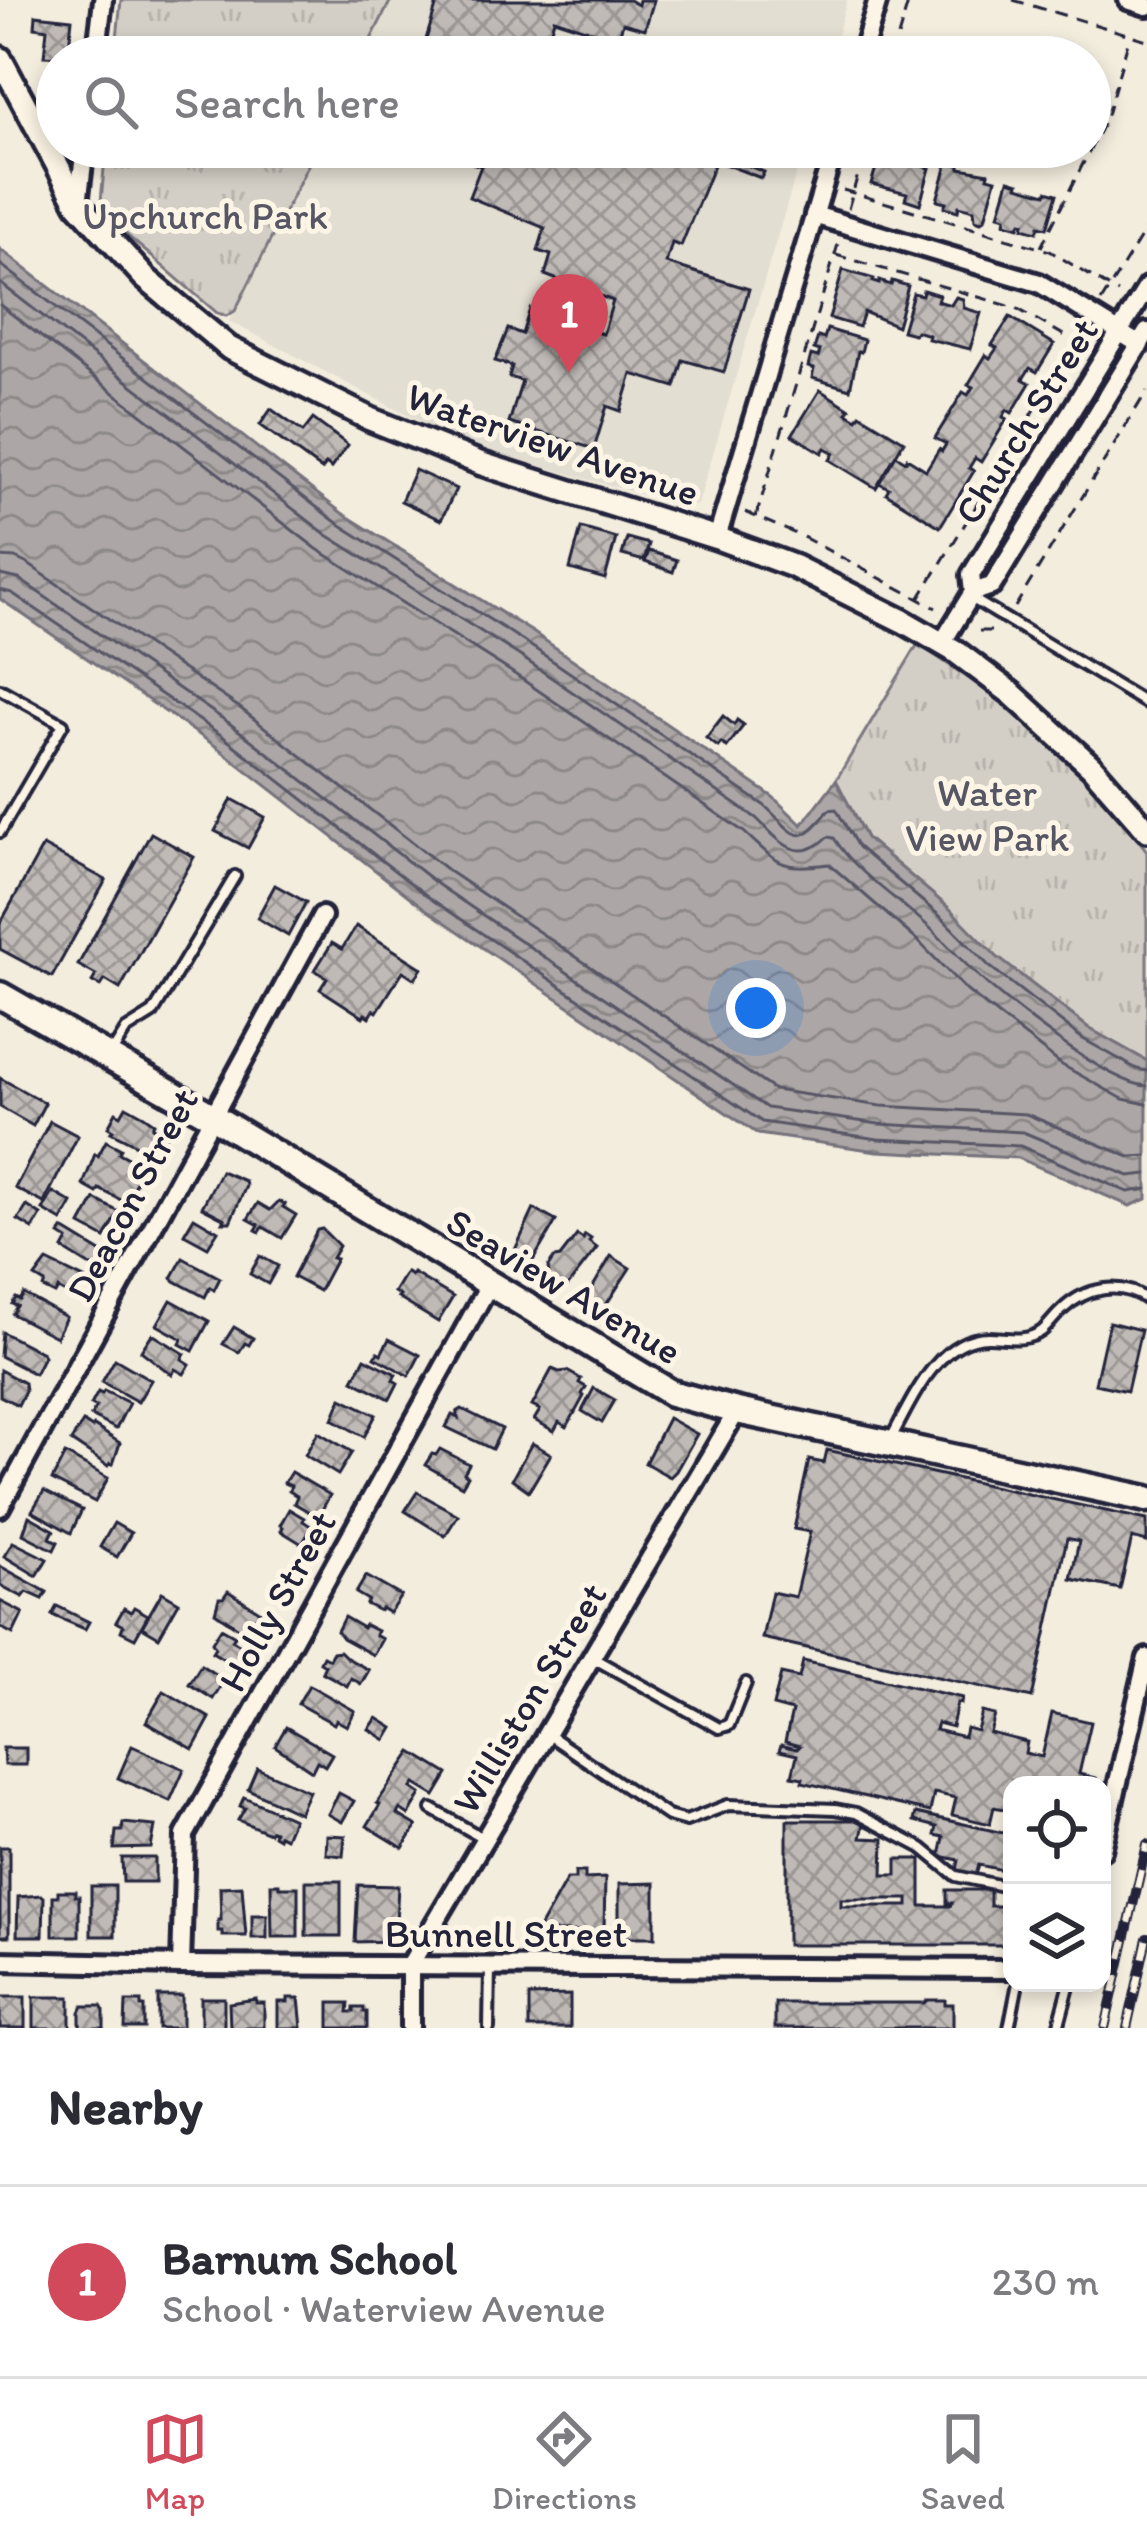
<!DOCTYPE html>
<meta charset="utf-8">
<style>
:root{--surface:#fff;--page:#f2f2f3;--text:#2b2b33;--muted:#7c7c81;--line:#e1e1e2;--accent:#d1495b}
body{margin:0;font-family:Itim,sans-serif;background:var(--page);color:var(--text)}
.controls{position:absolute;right:36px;bottom:36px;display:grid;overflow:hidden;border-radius:24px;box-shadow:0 6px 18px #0003}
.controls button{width:108px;height:108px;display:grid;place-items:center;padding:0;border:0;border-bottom:3px solid var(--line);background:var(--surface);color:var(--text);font:60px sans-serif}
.you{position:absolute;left:756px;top:1008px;width:42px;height:42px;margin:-30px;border:9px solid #fff;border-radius:50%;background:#1a73e8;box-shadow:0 0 0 18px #1a73e833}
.badge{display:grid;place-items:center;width:78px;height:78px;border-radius:50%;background:var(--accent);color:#fff;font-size:39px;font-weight:700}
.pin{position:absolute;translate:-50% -99px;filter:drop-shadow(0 3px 6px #0008)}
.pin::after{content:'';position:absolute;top:63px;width:42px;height:36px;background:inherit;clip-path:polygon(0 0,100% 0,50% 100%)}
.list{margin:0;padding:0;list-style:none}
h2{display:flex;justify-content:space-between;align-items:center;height:156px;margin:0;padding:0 48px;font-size:51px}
h2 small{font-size:39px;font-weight:400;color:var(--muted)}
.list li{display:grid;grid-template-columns:78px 1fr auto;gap:36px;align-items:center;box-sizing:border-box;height:192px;padding:0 48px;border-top:3px solid var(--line)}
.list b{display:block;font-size:45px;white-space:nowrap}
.list p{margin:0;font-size:39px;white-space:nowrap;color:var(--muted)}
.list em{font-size:39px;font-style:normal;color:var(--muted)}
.icon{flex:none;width:66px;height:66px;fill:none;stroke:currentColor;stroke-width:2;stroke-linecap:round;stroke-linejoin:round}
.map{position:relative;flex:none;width:1147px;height:2028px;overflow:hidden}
.search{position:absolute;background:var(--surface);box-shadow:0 6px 18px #0003;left:36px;right:36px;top:36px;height:132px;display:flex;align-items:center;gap:30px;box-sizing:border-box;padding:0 42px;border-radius:66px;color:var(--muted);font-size:45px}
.sheet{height:348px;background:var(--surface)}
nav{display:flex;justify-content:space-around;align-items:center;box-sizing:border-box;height:168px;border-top:3px solid var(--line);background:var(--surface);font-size:33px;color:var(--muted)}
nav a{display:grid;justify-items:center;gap:6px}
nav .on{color:var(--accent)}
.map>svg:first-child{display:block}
</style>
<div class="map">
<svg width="1147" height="2028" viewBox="0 0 1147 2028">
<defs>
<pattern id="park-tufts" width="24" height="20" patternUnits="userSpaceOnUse" patternTransform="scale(3)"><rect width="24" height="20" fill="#d4cfc6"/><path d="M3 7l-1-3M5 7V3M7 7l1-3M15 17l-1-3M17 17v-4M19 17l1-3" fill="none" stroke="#b6b1ab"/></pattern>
<pattern id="water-waves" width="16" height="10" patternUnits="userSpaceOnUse" patternTransform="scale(3)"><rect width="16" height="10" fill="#aca7a6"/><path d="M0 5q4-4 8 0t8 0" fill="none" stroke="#8c8888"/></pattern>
<pattern id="building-cross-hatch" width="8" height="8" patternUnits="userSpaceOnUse" patternTransform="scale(3)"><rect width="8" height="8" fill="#bfbab6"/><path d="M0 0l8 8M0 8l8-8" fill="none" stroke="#9b9795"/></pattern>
</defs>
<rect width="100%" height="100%" fill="#f3edde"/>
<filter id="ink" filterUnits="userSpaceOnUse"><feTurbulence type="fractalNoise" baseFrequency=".00833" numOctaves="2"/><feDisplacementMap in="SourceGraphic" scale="24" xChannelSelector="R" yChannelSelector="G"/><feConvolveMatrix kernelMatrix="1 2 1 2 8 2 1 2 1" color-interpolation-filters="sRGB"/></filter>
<g filter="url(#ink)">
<g fill="#e3ded2">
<polygon points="391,0 847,0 831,57 362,57"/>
<polygon points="317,147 804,147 698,504 689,508 460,443 229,321"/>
</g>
<g fill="url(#park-tufts)" stroke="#7b7880" stroke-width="3">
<polygon points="121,0 391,0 362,57 115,57"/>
<polygon points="106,147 317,147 235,311 226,316 217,313 100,212"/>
<polygon points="918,644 995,696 1071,762 1124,820 1147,851 1147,1061 1090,1029 997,957 949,908 866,838 836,780"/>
</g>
<polygon fill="url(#water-waves)" stroke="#75727b" stroke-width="3" points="0,249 342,513 534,633 773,797 802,825 836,780 866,838 949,908 997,957 1090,1029 1147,1061 1147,1199 1130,1206 1018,1158 877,1151 758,1134 424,908 214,745 0,599"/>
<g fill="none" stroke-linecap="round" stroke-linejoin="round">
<g stroke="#595766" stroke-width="3">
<path d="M0,264L336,522L528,644L765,806C797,836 798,850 829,810L836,809L858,847L941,917L989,966L1083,1039L1137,1069L1147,1071"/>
<path d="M0,283L327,535L520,656L756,818C780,841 797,866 828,837L834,838C857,874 897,898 929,927C945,942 960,959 976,974C1005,1002 1109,1084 1147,1086"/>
<path d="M0,305L317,549L510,671L744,832C780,865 780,870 829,864L918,941L967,991L1062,1065L1123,1099L1147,1104"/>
<polyline points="0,557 15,558 28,564 240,708 450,872 774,1090 881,1106 1026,1114 1130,1157 1147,1156"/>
<polyline points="0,575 19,579 229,723 440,886 767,1108 879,1124 1023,1132 1129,1176 1147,1174"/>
<polyline points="0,590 12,593 221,735 431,899 762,1122 878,1139 1020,1146 1128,1192 1147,1189"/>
</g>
</g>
<g fill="url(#building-cross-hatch)" stroke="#22223b" stroke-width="3" fill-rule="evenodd">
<polygon points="438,0 629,0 638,5 639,0 654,0 645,29 623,23 617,42 600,37 601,34 554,19 544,54 552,57 425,57 421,56"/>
<polygon points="36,15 72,19 68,57 44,56 47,29 35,27"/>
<polygon points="478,147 664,147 714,165 681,246 672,243 666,263 749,289 724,372 683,360 675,387 632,374 621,411 607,406 594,449 509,423 522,381 509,377 512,366 495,361 508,329 522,334 530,309 532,312 603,334 613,301 545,275 551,255 538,251 545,228 469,197 481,166 472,163"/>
<polygon points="726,147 742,147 757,152 754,161 725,150"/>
<polygon points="888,147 920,147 915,164 930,168 920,204 905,199 907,193 871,184 879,158 882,158 884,151 888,153"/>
<polygon points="727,157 764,172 761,178 724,164"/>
<polygon points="948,161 960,165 960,168 989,173 988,177 996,179 985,219 981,222 975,220 974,210 959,206 958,211 944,207 946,202 937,200"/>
<polygon points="1009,180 1019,183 1018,186 1046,194 1047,191 1057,194 1047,228 1039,226 1037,232 1023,228 1024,223 1021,222 1019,227 1005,223 1006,217 999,215"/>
<polygon points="843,270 874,279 873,282 879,284 879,281 891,285 892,281 908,286 897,326 864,312 859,327 829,318"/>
<polygon points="923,290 939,295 937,301 951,305 956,297 963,299 964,308 981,313 970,349 928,339 929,335 916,331 914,334 902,331 913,293 922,295"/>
<polygon points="1010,317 1054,344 1037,372 1030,368 1023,379 1030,383 1012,413 1007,410 1003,417 1007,419 981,462 975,458 969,468 974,471 940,527 886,493 889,488 879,483 896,455 906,461 907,458 926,470 939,449 942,451 946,444 935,438 963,392 968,395 973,387 968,385 986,355 990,358 997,348 992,345"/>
<polygon points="827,329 864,340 861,352 858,351 850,389 812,378 814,369 808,367 811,355 818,357 820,351 814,349 818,337 824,339"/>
<polygon points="820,390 850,409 847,413 857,419 860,414 904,441 876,488 830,460 834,453 825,448 822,453 792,435"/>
<polygon points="271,409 303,432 313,419 348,445 331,468 326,464 322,470 260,425"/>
<polygon points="415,470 456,489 441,520 401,501"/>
<polygon points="581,528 616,538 605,579 570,569"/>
<polygon points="627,538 649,544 644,561 622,555"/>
<polygon points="649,551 677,560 673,572 645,562"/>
<polygon points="723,716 734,725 737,720 744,725 727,747 721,743 718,747 706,738"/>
<polygon points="232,799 265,817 248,848 215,831"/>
<polygon points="151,833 194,857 120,989 105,980 101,986 92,982 96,975 78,965"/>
<polygon points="43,846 106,880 52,977 0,949 0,924"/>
<polygon points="275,885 306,902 288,936 257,918"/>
<polygon points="356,926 422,968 415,979 403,971 377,1012 374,1010 370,1017 365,1014 363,1017 320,989 327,978 315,970 332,943 342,949"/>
<polygon points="0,1078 45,1103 33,1126 0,1107"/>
<polygon points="126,1106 144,1116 154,1123 152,1127 167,1136 156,1155 111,1132 113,1130 108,1127 116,1112 121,1115"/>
<polygon points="50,1121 78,1136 44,1203 15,1188"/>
<polygon points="106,1141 121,1149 119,1153 145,1166 125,1202 99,1189 97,1193 83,1185 95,1154 98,1156"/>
<polygon points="221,1171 245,1181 246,1186 230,1222 223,1222 225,1219 202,1207"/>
<polygon points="53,1192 72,1203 62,1221 43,1210"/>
<polygon points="95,1199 119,1212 105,1238 81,1225"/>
<polygon points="279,1201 285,1204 283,1207 296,1215 282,1238 263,1227 260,1232 256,1230 259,1225 248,1219 258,1203 270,1210"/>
<polygon points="27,1206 41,1215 33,1229 18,1220"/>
<polygon points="534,1209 556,1221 531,1264 513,1254"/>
<polygon points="194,1217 218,1231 208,1247 184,1234"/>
<polygon points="63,1229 109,1257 100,1272 63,1249 68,1240 60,1235"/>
<polygon points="322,1229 339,1246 332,1258 336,1259 319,1291 293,1277 317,1230"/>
<polygon points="577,1235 583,1239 585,1235 591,1239 589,1242 597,1248 566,1288 549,1277 548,1267 554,1258 560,1257 567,1248"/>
<polygon points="260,1256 278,1266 268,1284 250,1274"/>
<polygon points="611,1256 630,1268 604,1308 587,1297"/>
<polygon points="183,1258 220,1278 214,1290 210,1287 205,1297 175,1281 172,1278"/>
<polygon points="47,1261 86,1280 76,1299 58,1289 55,1294 43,1288 45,1283 35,1277"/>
<polygon points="406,1272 411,1276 413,1273 453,1297 438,1322 398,1298 400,1296 394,1292"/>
<polygon points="24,1294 66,1317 56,1337 12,1314 17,1306 12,1304 16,1298 20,1300"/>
<polygon points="171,1300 209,1321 193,1351 180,1344 182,1339 157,1325"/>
<polygon points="1109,1322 1141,1330 1127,1391 1095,1384"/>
<polygon points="234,1327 253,1338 249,1345 245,1343 239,1352 223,1344"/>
<polygon points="2,1332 42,1353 44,1356 35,1374 0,1356"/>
<polygon points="152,1334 185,1354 182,1359 190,1364 184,1374 175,1369 172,1375 141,1351"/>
<polygon points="389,1339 420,1355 409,1376 375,1357 378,1352 381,1354"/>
<polygon points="365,1358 396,1374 393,1380 398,1383 390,1399 353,1380"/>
<polygon points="115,1359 151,1380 138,1402 102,1382"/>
<polygon points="552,1369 559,1372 567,1371 581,1379 579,1383 586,1387 582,1394 584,1396 567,1427 559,1422 554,1431 534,1420 540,1410 532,1406"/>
<polygon points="0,1370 24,1383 25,1391 18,1405 0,1396"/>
<polygon points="594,1388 615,1400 602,1423 582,1411"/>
<polygon points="104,1391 129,1403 116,1429 91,1416 96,1407 91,1405 98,1392 102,1394"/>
<polygon points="342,1398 376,1415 364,1437 333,1419"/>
<polygon points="462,1409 502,1429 492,1449 446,1427 452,1415 458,1418 457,1412"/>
<polygon points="668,1418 697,1434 676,1471 670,1477 645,1463"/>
<polygon points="83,1422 92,1428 94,1426 120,1443 113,1464 110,1463 108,1466 71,1441"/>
<polygon points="318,1432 352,1452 338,1475 305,1455"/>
<polygon points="532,1443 551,1454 529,1491 512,1479"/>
<polygon points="440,1449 469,1464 464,1473 468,1476 462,1486 425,1465 432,1454 436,1455"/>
<polygon points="827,1450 1147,1520 1147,1542 1132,1538 1120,1589 1071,1579 1079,1541 1067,1538 1032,1698 762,1638 772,1592 795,1597 810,1532 794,1529 809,1460 824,1463"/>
<polygon points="65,1454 108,1478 95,1502 52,1480"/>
<polygon points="291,1472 330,1495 318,1517 294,1503 297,1496 289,1491 291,1486 284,1483"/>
<polygon points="44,1491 82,1510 71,1533 32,1511"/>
<polygon points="417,1492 458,1515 445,1536 405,1511"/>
<polygon points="289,1509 304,1518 303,1521 312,1527 302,1544 281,1531 283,1527 280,1525"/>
<polygon points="29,1516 54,1530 50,1538 58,1542 54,1550 23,1534"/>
<polygon points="114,1523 131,1533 117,1557 100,1547"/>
<polygon points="13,1542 47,1559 37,1576 4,1556"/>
<polygon points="0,1566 47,1592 43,1599 27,1592 23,1597 0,1585"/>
<polygon points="366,1576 401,1596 389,1613 381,1608 380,1611 366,1604 368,1600 356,1593"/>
<polygon points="228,1591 267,1616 255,1634 243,1631 215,1612 219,1598 223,1598"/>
<polygon points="162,1592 179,1602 159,1637 142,1627"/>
<polygon points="0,1601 23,1613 13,1634 0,1627"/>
<polygon points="57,1606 89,1622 85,1629 52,1615"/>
<polygon points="134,1607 148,1615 135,1638 121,1631 123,1626 116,1622 124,1608 131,1612"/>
<polygon points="344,1617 363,1628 365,1625 377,1631 375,1635 382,1639 373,1655 342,1638 337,1631"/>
<polygon points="221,1628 235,1636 232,1640 244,1647 234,1665 212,1652 215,1647 212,1642"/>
<polygon points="340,1651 347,1658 369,1670 361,1684 351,1678 347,1686 322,1672 325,1665 320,1662 323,1656 329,1659 333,1652"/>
<polygon points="803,1661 962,1698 961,1704 957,1703 952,1727 937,1723 935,1730 964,1737 966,1728 977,1731 982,1712 995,1715 990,1733 1027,1742 1025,1753 1042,1757 1052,1713 1091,1722 1079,1774 1096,1778 1094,1785 1012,1785 1012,1811 994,1807 990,1824 952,1815 956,1798 934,1793 930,1812 802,1782 803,1778 792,1776 797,1755 779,1751 781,1745 797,1749 800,1746 785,1742 792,1711 773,1706 781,1674 799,1678"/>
<polygon points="201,1665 224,1680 213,1699 189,1684"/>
<polygon points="309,1685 355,1711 347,1726 336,1720 334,1724 298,1704"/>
<polygon points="164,1691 210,1718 193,1749 146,1722"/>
<polygon points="377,1718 393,1728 386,1740 369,1729"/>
<polygon points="286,1727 332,1754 325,1766 317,1761 312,1771 275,1746"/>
<polygon points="132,1746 184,1769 170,1801 118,1778"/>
<polygon points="3,1748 26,1748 26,1765 4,1765"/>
<polygon points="412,1752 448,1774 435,1796 415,1784 412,1788 421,1794 409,1815 400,1809 397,1814 417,1826 403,1848 367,1826 380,1805 377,1803"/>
<polygon points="257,1768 309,1791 299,1813 248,1789"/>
<polygon points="339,1793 354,1801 342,1822 328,1814"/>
<polygon points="244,1797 293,1819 285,1838 279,1835 278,1838 273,1835 274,1831 271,1830 269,1833 238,1820 245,1808 240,1806"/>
<polygon points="916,1813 1012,1835 1012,1872 979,1865 976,1875 957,1870 959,1860 940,1856 944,1837 935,1835 937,1827 914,1821"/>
<path d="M787,1820H861L864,1823L861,1838L884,1839L883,1875H897V1859H921V1906H950L952,1903H947V1890H990V1906H1012V1945H787ZM841,1899H908V1906H841Z"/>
<polygon points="123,1823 155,1826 151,1848 114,1849 116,1831 122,1831"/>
<polygon points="327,1835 345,1836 343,1856 326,1854"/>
<rect x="0" y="1847" width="9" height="89"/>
<polygon points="122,1858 155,1858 155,1882 123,1882"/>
<polygon points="575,1872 585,1872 585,1879 605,1878 604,1932 537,1932 567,1879 575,1879"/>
<rect x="306" y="1881" width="35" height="55"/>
<polygon points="655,1883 655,1937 619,1937 619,1884"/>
<polygon points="271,1884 279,1884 279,1887 298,1887 298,1937 272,1937"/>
<polygon points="358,1885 398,1886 395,1941 355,1942"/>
<rect x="91" y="1886" width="24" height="50"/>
<polygon points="242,1886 246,1936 222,1936 222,1931 218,1931 218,1920 221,1920 220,1887"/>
<polygon points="58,1891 75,1891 75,1896 79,1896 79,1936 53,1936 53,1896 58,1896"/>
<polygon points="41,1895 44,1897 43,1936 17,1936 18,1897"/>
<rect x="252" y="1915" width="15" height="23"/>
<polygon points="570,1995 570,2028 529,2028 529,1996"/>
<rect x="158" y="1996" width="24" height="32"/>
<rect x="0" y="1997" width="25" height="31"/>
<rect x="34" y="1997" width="36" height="31"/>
<rect x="201" y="1998" width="23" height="30"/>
<polygon points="288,1998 299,1998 302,2028 278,2028 278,2002 288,2002"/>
<polygon points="256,1999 256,2003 264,2003 264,2028 230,2028 229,2003"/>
<polygon points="927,2000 945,2000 945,2004 953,2004 953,2028 775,2028 775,2003 924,2003"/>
<polygon points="126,2002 141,2002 141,2007 144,2007 144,2028 125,2028"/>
<polygon points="330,2003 349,2003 348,2012 354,2012 354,2008 364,2008 364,2012 367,2012 367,2028 330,2028"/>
<polygon points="83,2006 101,2006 104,2011 104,2028 80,2028 80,2012"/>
</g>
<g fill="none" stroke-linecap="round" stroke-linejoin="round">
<g stroke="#22223b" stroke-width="16">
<g id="service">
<polyline points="971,598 1147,704"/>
<polyline points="0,689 63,724 0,832"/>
<polyline points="113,1051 126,1030 153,1013 235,876"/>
<path d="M889,1442C911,1403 936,1338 988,1337C1007,1337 1025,1343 1042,1331C1049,1325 1055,1316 1062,1310C1085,1288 1120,1280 1147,1300"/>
<polyline points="593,1658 719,1728 729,1725 746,1683"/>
<polyline points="547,1734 668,1816 686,1821 728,1805 835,1809 856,1813 922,1848 956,1876 1012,1888"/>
<polyline points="432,1809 483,1838"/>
<polyline points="489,2028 490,1967"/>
<polyline points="1009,2028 1018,1983"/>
<polyline points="1058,2028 1070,1983"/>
</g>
</g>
<g stroke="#22223b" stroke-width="26">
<g id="minor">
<polyline points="1128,0 1147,6"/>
<polyline points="96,57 103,0"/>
<polyline points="861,57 878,0"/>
<polyline points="78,204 85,147"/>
<polyline points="814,215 1039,283 1140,345"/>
<polyline points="717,538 835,147"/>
<polyline points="973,592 992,586 1147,332"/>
<polyline points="942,643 973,592 971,575 1147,287"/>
<polyline points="0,1507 322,916"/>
<polyline points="1102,1850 1147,1658"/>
<polyline points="0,1961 181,1965 1012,1969"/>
<polyline points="181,1965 185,1835 489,1285"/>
<polyline points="410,2028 410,1965 737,1411"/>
</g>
</g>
<g stroke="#22223b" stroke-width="30">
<polyline id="tertiary" points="0,58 78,204 145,278 229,348 370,419 482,464 717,538 793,566 903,621 955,651 1011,693 1092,767 1147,830"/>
</g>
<g stroke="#22223b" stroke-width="33">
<polyline id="secondary" points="0,995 212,1116 671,1393 737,1411 1147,1499"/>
</g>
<g stroke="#22223b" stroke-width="3" stroke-dasharray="12 9" stroke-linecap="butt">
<polyline points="1013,0 1147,40"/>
<polyline points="892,57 909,0"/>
<polyline points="843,190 1050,251 1118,293"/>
<polyline points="848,209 866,147"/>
<polyline points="1041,247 1106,118 1130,35"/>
<polyline points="836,255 1016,308 1090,350"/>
<polyline points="1101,302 1147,227"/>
<polyline points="745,512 805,538 936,608"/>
<polyline points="756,517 839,241"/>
<polyline points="919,599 1083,331"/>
<polyline points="1015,607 1147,391"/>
<polyline points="979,631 995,631"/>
</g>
<use href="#service" stroke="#fcf5e5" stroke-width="8"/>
<use href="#minor" stroke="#fcf5e5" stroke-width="16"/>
<use href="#tertiary" stroke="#fcf5e5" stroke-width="21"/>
<use href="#secondary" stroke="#fcf5e5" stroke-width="24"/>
<g stroke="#22223b" stroke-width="10">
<g id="rail">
<polyline points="1105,2028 1147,1844"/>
<polyline points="1127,2028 1147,1938"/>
</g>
</g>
<use href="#rail" stroke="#fcf5e5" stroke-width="6" stroke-dasharray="18" stroke-linecap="butt"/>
</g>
</g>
<g text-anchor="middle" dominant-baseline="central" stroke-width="10" stroke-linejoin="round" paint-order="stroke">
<g font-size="39" fill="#575665" stroke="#fcf5e5">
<text x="205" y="215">Upchurch Park</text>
<text x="987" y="792">Water<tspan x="987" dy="45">View Park</tspan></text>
</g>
<g font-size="39" fill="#22223b" stroke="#fcf5e5">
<text transform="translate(1026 421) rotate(-58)">Church Street</text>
<text transform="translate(553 444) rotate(19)">Waterview Avenue</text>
<text transform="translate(132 1195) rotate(-62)">Deacon Street</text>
<text transform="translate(564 1286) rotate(31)">Seaview Avenue</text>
<text transform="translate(277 1601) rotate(-61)">Holly Street</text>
<text transform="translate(529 1698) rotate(-59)">Williston Street</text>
<text x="506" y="1933">Bunnell Street</text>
</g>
</g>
</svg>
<div class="controls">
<button><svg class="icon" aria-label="locate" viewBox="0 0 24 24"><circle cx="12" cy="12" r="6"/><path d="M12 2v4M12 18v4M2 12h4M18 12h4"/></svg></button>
<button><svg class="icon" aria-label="layers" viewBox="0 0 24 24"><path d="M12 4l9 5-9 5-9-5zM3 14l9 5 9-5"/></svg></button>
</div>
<div class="you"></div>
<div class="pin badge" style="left:569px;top:373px">1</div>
<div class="search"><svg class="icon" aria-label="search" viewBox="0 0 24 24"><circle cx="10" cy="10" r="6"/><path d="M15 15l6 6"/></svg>Search here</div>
</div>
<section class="sheet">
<h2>Nearby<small></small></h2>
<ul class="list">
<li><span class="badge">1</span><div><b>Barnum School</b><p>School · Waterview Avenue</p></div><em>230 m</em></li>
</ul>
</section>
<nav>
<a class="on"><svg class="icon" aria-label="map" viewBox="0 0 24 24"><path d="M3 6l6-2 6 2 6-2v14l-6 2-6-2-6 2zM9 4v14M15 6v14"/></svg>Map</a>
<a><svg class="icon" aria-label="directions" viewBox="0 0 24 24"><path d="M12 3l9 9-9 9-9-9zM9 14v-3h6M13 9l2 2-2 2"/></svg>Directions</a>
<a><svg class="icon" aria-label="saved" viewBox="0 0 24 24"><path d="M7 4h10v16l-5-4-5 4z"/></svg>Saved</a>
</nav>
